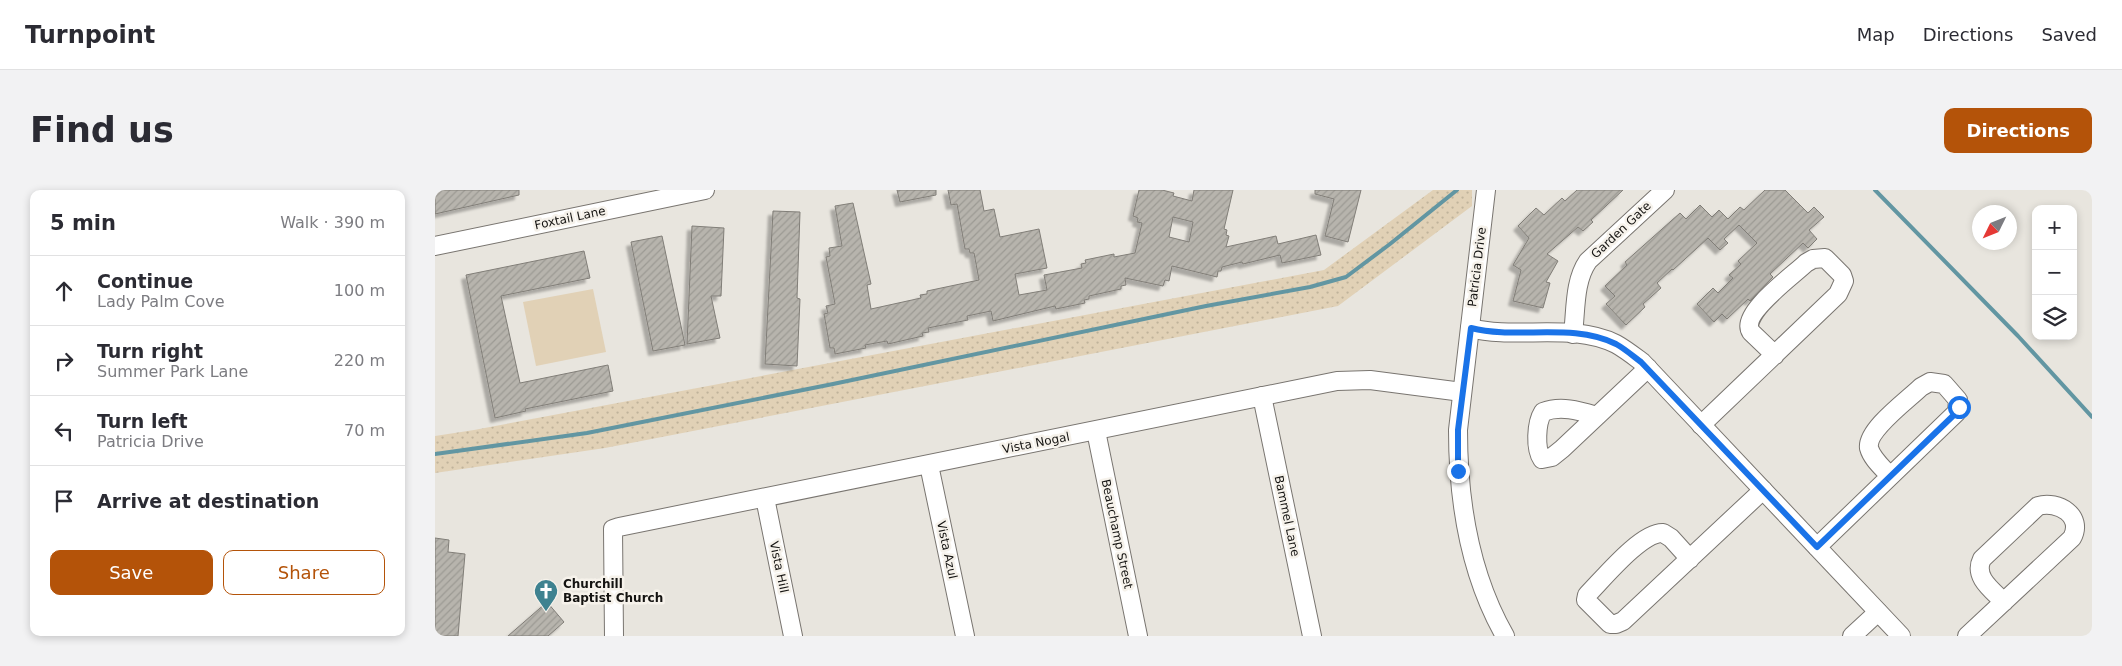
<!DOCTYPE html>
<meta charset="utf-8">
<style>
:root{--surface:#fff;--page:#f2f2f3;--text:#2b2b33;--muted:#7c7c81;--line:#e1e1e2;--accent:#b45309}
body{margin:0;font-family:"DejaVu Sans",sans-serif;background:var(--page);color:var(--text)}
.controls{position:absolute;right:15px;top:15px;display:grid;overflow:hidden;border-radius:10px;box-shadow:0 2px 8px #0003}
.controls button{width:45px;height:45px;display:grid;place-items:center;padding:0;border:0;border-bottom:1px solid var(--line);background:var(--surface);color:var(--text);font:25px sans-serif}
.compass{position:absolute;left:1537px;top:15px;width:45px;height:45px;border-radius:50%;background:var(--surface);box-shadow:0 2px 8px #0003;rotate:227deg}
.stop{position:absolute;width:15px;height:15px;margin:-11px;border:4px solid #1a73e8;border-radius:50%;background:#fff}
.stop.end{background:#1a73e8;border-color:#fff;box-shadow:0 1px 5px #0008}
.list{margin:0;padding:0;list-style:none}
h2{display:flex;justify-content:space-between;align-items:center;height:65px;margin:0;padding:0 20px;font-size:21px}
h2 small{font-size:16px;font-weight:400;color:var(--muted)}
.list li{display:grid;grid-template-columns:32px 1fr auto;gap:15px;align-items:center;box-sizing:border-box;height:70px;padding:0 20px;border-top:1px solid var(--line)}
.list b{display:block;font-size:19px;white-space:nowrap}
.list p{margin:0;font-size:16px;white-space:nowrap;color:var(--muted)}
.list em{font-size:16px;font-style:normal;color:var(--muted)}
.actions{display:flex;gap:10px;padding:15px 20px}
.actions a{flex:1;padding:11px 0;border:1px solid var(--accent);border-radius:10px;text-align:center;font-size:18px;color:var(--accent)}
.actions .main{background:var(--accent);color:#fff}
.icon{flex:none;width:28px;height:28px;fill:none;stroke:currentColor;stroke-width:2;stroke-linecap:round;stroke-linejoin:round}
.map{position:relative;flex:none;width:1657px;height:446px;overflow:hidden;border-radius:10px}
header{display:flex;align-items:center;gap:30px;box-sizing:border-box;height:70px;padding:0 25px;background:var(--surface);border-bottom:1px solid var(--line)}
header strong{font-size:24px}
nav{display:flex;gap:28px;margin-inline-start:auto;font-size:18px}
.intro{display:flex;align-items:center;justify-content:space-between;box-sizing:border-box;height:120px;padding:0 30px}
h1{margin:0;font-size:35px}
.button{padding:12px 22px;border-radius:10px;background:var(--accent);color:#fff;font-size:18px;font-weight:700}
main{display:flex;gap:30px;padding:0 30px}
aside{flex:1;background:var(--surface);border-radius:10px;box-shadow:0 2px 8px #0003}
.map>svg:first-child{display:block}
</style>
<header>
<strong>Turnpoint</strong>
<nav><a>Map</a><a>Directions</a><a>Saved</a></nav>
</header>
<div class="intro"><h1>Find us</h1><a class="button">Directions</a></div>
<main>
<aside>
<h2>5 min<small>Walk · 390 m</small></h2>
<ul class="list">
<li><svg class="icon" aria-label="ahead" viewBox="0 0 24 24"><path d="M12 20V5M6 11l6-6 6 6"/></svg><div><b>Continue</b><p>Lady Palm Cove</p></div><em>100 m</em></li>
<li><svg class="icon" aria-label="right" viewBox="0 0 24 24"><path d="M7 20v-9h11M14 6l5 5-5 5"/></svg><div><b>Turn right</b><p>Summer Park Lane</p></div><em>220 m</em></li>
<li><svg class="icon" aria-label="left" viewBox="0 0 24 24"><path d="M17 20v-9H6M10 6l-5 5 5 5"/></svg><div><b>Turn left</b><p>Patricia Drive</p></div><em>70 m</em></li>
<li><svg class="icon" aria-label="arrive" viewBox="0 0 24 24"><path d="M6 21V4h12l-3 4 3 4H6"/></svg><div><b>Arrive at destination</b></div></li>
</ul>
<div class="actions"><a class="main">Save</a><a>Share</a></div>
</aside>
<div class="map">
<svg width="1657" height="446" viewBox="0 0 1657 446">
<defs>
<pattern id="grass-dots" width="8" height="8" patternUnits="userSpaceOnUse" patternTransform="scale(1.25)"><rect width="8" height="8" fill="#e1d1b6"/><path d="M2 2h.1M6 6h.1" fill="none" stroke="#c0b39b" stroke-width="1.8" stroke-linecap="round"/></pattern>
<pattern id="building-hatch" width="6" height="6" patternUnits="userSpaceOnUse" patternTransform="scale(1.25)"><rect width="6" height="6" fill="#b7b4ad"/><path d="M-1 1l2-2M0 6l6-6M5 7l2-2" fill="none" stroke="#9c9a94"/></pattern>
<filter id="shadow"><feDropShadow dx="-4.5" dy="4.5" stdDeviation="1" flood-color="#0004"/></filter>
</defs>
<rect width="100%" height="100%" fill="#e8e5de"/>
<polygon fill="url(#grass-dots)" points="998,0 1037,0 1037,16 903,116 170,258 0,283 0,246 39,240 889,80"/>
<polygon fill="#e1d1b6" points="158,99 171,162 101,176 88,112"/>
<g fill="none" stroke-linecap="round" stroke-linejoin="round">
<g stroke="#6296a2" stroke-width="4">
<polyline points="1440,0 1583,146 1657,227"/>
<polyline points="0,264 152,243 398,194 771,116 875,97 911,87 955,54 1022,0"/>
</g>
</g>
<g fill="url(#building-hatch)" stroke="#817e78" fill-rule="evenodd" filter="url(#shadow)">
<polygon points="0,0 84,0 84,5 0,24"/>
<polygon points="462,0 501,0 501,5 465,12"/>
<path d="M513,0H545L549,21L559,19L565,47L604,39L612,78L580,84L584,105L612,100L609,85L647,78L646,74L651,73L650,70L679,64V67L700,63L707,33L702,32L703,28L698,26L704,0H727L739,3L738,6L757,11L759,0H798L789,39L792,40L791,45L794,46L791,57L841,46L843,54L881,45L886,65L847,73L845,65L808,74L807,72L787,77L786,81H783L782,87L737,76L734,91L730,90L728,96L690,88L691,95L686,96V99L654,106V109L649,110L650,113L621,119L620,116L558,131L556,121L532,126L533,130L493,138L494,142L487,143L488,146L453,154L452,151L430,155L431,158L400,164L399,158H395L389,124L393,123L391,116L400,114L391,67L395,66L394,58L407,56L400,16L418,13L436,94L432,95L436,119L486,108L485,105L492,104V101L544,90L539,63H535L534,59H530L522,14L516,15ZM738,27L758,32L754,52L734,47Z"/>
<polygon points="880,0 926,0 913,52 890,46 899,9 880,4"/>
<polygon points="1142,0 1188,0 1156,30 1158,32 1148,41 1143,37 1112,64 1123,71 1111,92 1115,93 1108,118 1078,111 1086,80 1078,75 1094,48 1083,36 1101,18 1109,25 1127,8 1130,11"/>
<polygon points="1330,0 1350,0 1373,23 1379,17 1389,27 1374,40 1382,49 1373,58 1368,53 1335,84 1338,87 1315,111 1313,109 1292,129 1287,124 1279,132 1262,114 1278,98 1283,103 1298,88 1294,85 1306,74 1303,71 1322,53 1304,35 1289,49 1293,53 1285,60 1273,48 1238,80 1237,79 1222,93 1226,98 1208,114 1210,117 1191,135 1171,114 1180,106 1170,96 1192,75 1190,72 1245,23 1251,29 1265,15 1277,27 1284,20 1293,29 1305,17 1309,20"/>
<polygon points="338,21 365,22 362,108 365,109 362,176 330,174"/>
<polygon points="257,36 289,38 286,106 276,106 285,148 252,154"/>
<polygon points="227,46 250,155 218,161 196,52"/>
<polygon points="149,61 155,88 66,106 85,193 173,175 178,201 90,219 91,221 60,228 31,85"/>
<polygon points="0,348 14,350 13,362 30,364 23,446 0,446"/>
<polygon points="112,412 129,432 113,446 73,446"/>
</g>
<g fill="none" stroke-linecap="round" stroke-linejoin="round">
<g stroke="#797570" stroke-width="20">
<g id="minor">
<path d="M1051,0L1023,240C1023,312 1034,383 1070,446"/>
<polyline points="0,56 270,0"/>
<path d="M1035,138C1082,150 1136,132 1181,154C1190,159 1199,166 1207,172L1466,446"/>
<path d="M1138,144C1141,120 1139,91 1153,71L1230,0"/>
<polyline points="827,206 877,446"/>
<path d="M1162,226C1145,221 1126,215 1108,222C1101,233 1100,259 1107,269L1117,267L1127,259L1213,178"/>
<path d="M1266,235L1403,104L1409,91L1407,85L1390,68L1378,69L1371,73C1359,85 1304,124 1316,142L1340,165"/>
<polyline points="661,241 703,446"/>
<polyline points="494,275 530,446"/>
<polyline points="330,308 358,446"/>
<path d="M1382,357L1522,222L1523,210L1509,194L1495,192L1486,197C1474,209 1431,240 1434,258C1437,269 1448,278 1455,286"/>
<path d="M1255,369L1236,348L1228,343C1206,342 1168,389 1152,405L1151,410L1175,434H1181L1188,431L1328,300"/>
<polyline points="179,446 178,339 184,337 902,191 935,190 1027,202"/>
<polyline points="1417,446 1443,422"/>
<path d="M1532,446L1637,348C1649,326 1623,310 1603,316L1547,369C1538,387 1557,400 1569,412"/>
</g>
</g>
<use href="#minor" stroke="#fff" stroke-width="18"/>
</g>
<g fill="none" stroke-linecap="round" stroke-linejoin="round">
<path stroke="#1a73e8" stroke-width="6" d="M1023,281V240L1036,138C1082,150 1136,132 1181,154C1190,159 1198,166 1206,172L1382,357L1522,222L1524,217"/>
</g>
<defs>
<g id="church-pin" transform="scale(1.25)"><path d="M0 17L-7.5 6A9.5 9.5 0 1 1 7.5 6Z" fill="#3e8290" stroke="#f6f2eb"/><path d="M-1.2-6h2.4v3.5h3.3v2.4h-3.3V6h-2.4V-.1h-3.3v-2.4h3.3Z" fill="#fff"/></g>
</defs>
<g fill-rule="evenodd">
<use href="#church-pin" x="111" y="401"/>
</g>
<g text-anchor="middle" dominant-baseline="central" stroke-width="5" stroke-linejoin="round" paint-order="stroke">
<g font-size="12" fill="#141311" stroke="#f6f2eb">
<text transform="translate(135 28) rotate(-12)">Foxtail Lane</text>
<text transform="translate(1186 40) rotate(-43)">Garden Gate</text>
<text transform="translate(1042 77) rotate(-83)">Patricia Drive</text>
<text transform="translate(601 253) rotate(-11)">Vista Nogal</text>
<text transform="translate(852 326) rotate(78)">Bammel Lane</text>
<text transform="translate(682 344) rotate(78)">Beauchamp Street</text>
<text transform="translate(512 360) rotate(78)">Vista Azul</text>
<text transform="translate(344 377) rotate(78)">Vista Hill</text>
</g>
<g font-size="12" font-weight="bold" fill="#141311" stroke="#f6f2eb" text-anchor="start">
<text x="128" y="394">Churchill<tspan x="128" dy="14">Baptist Church</tspan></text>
</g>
</g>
</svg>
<div class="controls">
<button>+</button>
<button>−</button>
<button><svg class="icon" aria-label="layers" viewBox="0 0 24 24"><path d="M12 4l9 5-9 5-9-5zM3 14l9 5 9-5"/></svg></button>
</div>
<svg class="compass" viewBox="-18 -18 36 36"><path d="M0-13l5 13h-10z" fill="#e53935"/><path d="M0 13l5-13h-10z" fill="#7c7c81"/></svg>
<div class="stop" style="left:1524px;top:217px"></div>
<div class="stop end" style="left:1023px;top:281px"></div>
</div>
</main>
